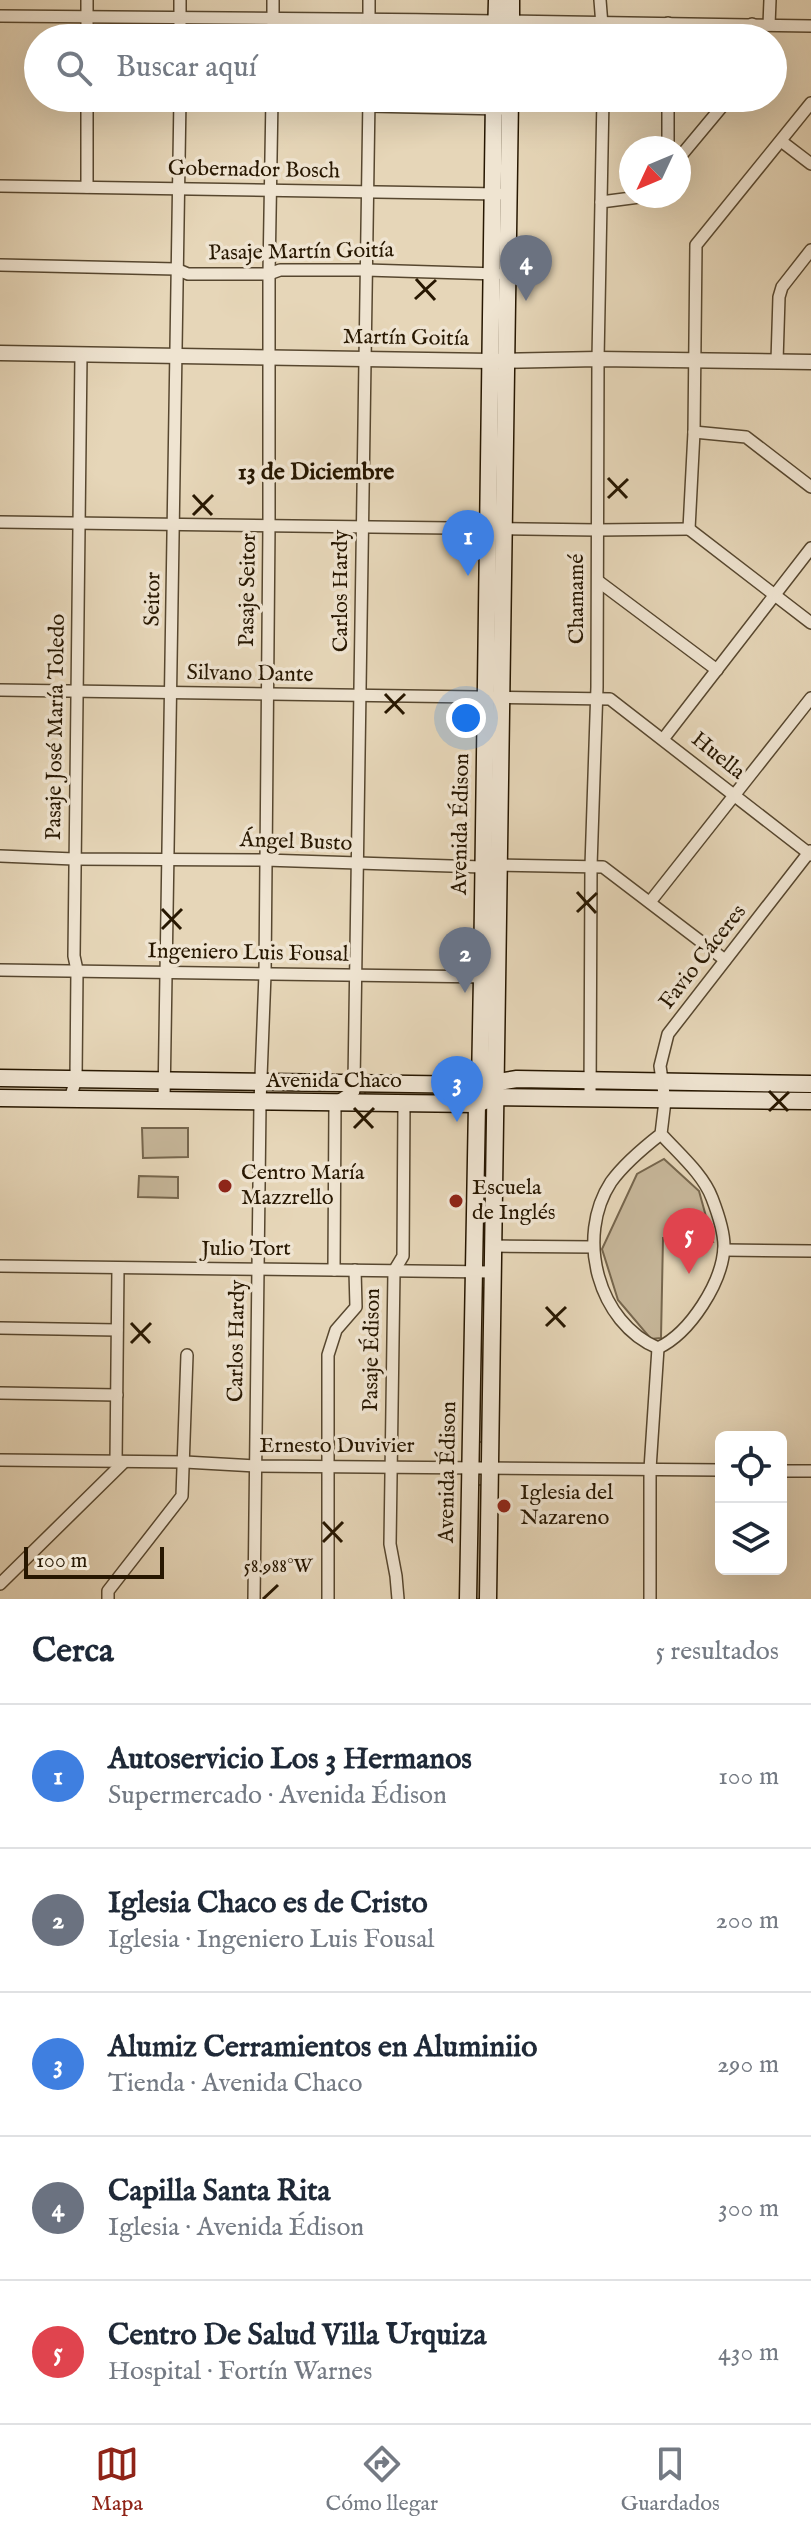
<!DOCTYPE html>
<html lang="es">
<meta charset="utf-8">
<style>
:root{--surface:#fff;--page:#f2f2f3;--text:#1f2937;--muted:#747a83;--line:#e0e1e3;--accent:#8f2418}
body{margin:0;font-family:"IM FELL English",serif;background:var(--page);color:var(--text)}
.controls{position:absolute;right:24px;bottom:24px;display:grid;overflow:hidden;border-radius:12px;box-shadow:0 8px 32px #0002}
.controls button{width:72px;height:72px;display:grid;place-items:center;padding:0;border:0;border-bottom:2px solid var(--line);background:var(--surface);color:var(--text);font:40px sans-serif}
.compass{position:absolute;left:619px;top:136px;width:72px;height:72px;border-radius:50%;background:var(--surface);box-shadow:0 8px 32px #0002;rotate:226deg}
.scale{position:absolute;left:24px;bottom:20px;width:140px;box-sizing:border-box;padding-left:8px;border:4px solid #271701;border-top:0;font-size:22px;line-height:28px;white-space:nowrap;color:#271701;-webkit-text-stroke:6px #efe4d1;paint-order:stroke}
.you{position:absolute;left:466px;top:718px;width:28px;height:28px;margin:-20px;border:6px solid #fff;border-radius:50%;background:#1a73e8;box-shadow:0 0 0 12px #1a73e833}
.badge{display:grid;place-items:center;width:52px;height:52px;border-radius:50%;background:var(--accent);color:#fff;font-size:26px;font-weight:700}
.pin{position:absolute;translate:-50% -66px;filter:drop-shadow(0 2px 4px #0008)}
.pin::after{content:'';position:absolute;top:42px;width:28px;height:24px;background:inherit;clip-path:polygon(0 0,100% 0,50% 100%)}
.list{margin:0;padding:0;list-style:none}
h2{display:flex;justify-content:space-between;align-items:center;height:104px;margin:0;padding:0 32px;font-size:34px}
h2 small{font-size:26px;font-weight:400;color:var(--muted)}
.list li{display:grid;grid-template-columns:52px 1fr auto;gap:24px;align-items:center;box-sizing:border-box;height:144px;padding:0 32px;border-top:2px solid var(--line)}
.list b{display:block;font-size:30px;white-space:nowrap}
.list p{margin:0;font-size:26px;white-space:nowrap;color:var(--muted)}
.list em{font-size:26px;font-style:normal;color:var(--muted)}
.icon{flex:none;width:44px;height:44px;fill:none;stroke:currentColor;stroke-width:2;stroke-linecap:round;stroke-linejoin:round}
.map{position:relative;flex:none;width:811px;height:1599px;overflow:hidden}
.search{position:absolute;background:var(--surface);box-shadow:0 8px 32px #0002;left:24px;right:24px;top:24px;height:88px;display:flex;align-items:center;gap:20px;box-sizing:border-box;padding:0 28px;border-radius:44px;color:var(--muted);font-size:30px}
.sheet{height:824px;background:var(--surface)}
nav{display:flex;justify-content:space-around;align-items:center;box-sizing:border-box;height:112px;border-top:2px solid var(--line);background:var(--surface);font-size:22px;color:var(--muted)}
nav a{display:grid;justify-items:center;gap:4px}
nav .on{color:var(--accent)}
.map>svg:first-child{display:block}
</style>
<div class="map">
<svg width="811" height="1599" viewBox="0 0 811 1599">
<rect width="100%" height="100%" fill="#e6d6b8"/>
<filter id="stains"><feTurbulence type="fractalNoise" baseFrequency=".0025" numOctaves="4"/><feColorMatrix values="0 0 0 0 .2 0 0 0 0 .09 0 0 0 0 .02 0 0 0 .5 -.17"/></filter>
<radialGradient id="worn" r=".72"><stop offset=".6" stop-color="#630" stop-opacity="0"/><stop offset="1" stop-color="#630" stop-opacity=".3"/></radialGradient>
<g fill="#c6b699" stroke="#76664d" stroke-width="2">
<polygon points="365,1087 466,1089 466,1098 365,1096"/>
<polygon points="481,1120 489,1120 487,1229 479,1230"/>
<polygon points="142,1128 188,1128 188,1157 143,1158"/>
<polygon points="664,1159 699,1191 713,1242 663,1238 661,1338 651,1339 618,1300 602,1249 637,1174"/>
<polygon points="139,1176 178,1177 178,1198 138,1197"/>
<polygon points="479,1288 486,1288 485,1442 477,1442"/>
<polygon points="477,1485 484,1485 482,1599 474,1599"/>
</g>
<g fill="none" stroke-linecap="round" stroke-linejoin="round">
<g stroke="#57472f" stroke-width="14">
<g id="minor">
<polyline points="600,0 603,38"/>
<path d="M0,16C270,17 541,21 811,26"/>
<polyline points="769,25 770,0"/>
<polyline points="87,38 87,0"/>
<polyline points="180,38 180,0"/>
<polyline points="273,38 273,0"/>
<polyline points="369,38 369,0"/>
<polyline points="668,38 668,23"/>
<polyline points="752,38 752,24"/>
<polyline points="369,106 501,109"/>
<polyline points="781,141 811,164"/>
<polyline points="668,148 668,98"/>
<polyline points="679,158 729,98"/>
<polyline points="0,186 499,194"/>
<polyline points="87,187 87,98"/>
<polyline points="601,202 647,196"/>
<polyline points="0,265 176,269 188,274 269,274 280,270 366,270 497,274"/>
<polyline points="777,361 779,297 782,287 811,250"/>
<polyline points="694,432 746,437 811,487"/>
<polyline points="0,522 597,530 689,529"/>
<polyline points="689,529 694,432 696,245 811,103"/>
<polyline points="689,529 811,623"/>
<polyline points="598,581 717,670"/>
<polyline points="0,690 610,699 811,855"/>
<polyline points="664,738 811,548"/>
<polyline points="0,856 74,859 265,860 482,867 498,865 603,867 725,960"/>
<polyline points="650,902 811,698"/>
<polyline points="0,970 488,977"/>
<polyline points="70,1099 76,1079 77,970 74,956 81,355"/>
<polyline points="164,1100 180,98"/>
<polyline points="590,1100 591,866 597,687 598,359 603,98"/>
<path d="M661,1134C678,1153 703,1174 712,1198C717,1211 724,1232 724,1246C723,1282 690,1333 658,1348C598,1323 575,1237 611,1182C624,1164 643,1148 661,1134L665,1101L660,1066L668,1034L810,851"/>
<polyline points="493,1246 593,1247"/>
<polyline points="724,1250 811,1251"/>
<polyline points="0,1266 491,1272"/>
<polyline points="334,1270 335,1103 354,1091 354,1083 369,98"/>
<polyline points="0,1328 117,1330"/>
<polyline points="0,1393 117,1395"/>
<polyline points="0,1460 185,1462 256,1466 721,1470"/>
<polyline points="116,1462 118,1268"/>
<polyline points="781,1471 811,1471"/>
<polyline points="0,1584 124,1462"/>
<polyline points="108,1599 108,1591 182,1496 187,1355"/>
<polyline points="254,1599 260,1103 265,974 269,525 269,274 272,98"/>
<polyline points="328,1599 328,1355 336,1330 356,1307 355,1270"/>
<polyline points="398,1599 396,1576 390,1544 394,1271 403,1256 404,1103"/>
<polyline points="650,1599 650,1469 658,1348"/>
</g>
</g>
<g stroke="#57472f" stroke-width="17">
<polyline id="tertiary" points="0,353 490,361 598,359 811,362"/>
</g>
<g stroke="#271701" stroke-width="19">
<g id="secondary">
<polyline points="496,38 497,0"/>
<polyline points="511,38 511,0"/>
<polyline points="0,1078 480,1085 517,1079 811,1084"/>
<polyline points="0,1098 477,1104 494,1097 811,1101"/>
<polyline points="468,1599 477,1104 480,1085 482,977 494,98"/>
<polyline points="488,1599 510,98"/>
</g>
</g>
<use href="#minor" stroke="#efe4d1" stroke-width="11"/>
<use href="#tertiary" stroke="#efe4d1" stroke-width="14"/>
<use href="#secondary" stroke="#efe4d1" stroke-width="16"/>
</g>
<path fill="none" stroke="#271701" stroke-width="3" d="M416,279L435,300M415,299L436,280M608,478L627,498M193,495L212,515M608,498L628,479M193,515L213,495M385,694L404,714M385,713L405,694M577,892L596,913M162,909L181,929M577,912L597,893M162,929L182,909M769,1091L788,1111M354,1108L373,1128M769,1111L789,1092M354,1128L374,1108M546,1307L565,1327M131,1323L150,1343M546,1326L566,1307M131,1343L151,1323M323,1522L342,1542M323,1542L343,1522M263,1599L278,1585"/>
<g fill="#8f2418" stroke="#efe4d1" stroke-width="3">
<circle cx="225" cy="1186" r="8"/>
<circle cx="456" cy="1201" r="8"/>
<circle cx="504" cy="1506" r="8"/>
</g>
<g text-anchor="middle" dominant-baseline="central" stroke-width="7" stroke-linejoin="round" paint-order="stroke">
<g font-size="22" fill="#271701" stroke="#efe4d1">
<text transform="translate(254 170) rotate(1)">Gobernador Bosch</text>
<text transform="translate(301 252) rotate(-1)">Pasaje Martín Goitía</text>
<text transform="translate(406 338) rotate(1)">Martín Goitía</text>
<text transform="translate(248 590) rotate(-89)">Pasaje Seitor</text>
<text transform="translate(341 591) rotate(-90)">Carlos Hardy</text>
<text transform="translate(153 599) rotate(-89)">Seitor</text>
<text transform="translate(577 599) rotate(-90)">Chamamé</text>
<text transform="translate(250 674) rotate(1)">Silvano Dante</text>
<text transform="translate(56 727) rotate(-89)">Pasaje José María Toledo</text>
<text transform="translate(718 756) rotate(39)">Huella</text>
<text transform="translate(461 824) rotate(-89)">Avenida Édison</text>
<text transform="translate(296 842) rotate(2)">Ángel Busto</text>
<text transform="translate(248 953) rotate(1)">Ingeniero Luis Fousal</text>
<text transform="translate(703 957) rotate(-52)">Favio Cáceres</text>
<text x="334" y="1081">Avenida Chaco</text>
<text x="246" y="1249">Julio Tort</text>
<text transform="translate(237 1341) rotate(-89)">Carlos Hardy</text>
<text transform="translate(372 1350) rotate(-89)">Pasaje Édison</text>
<text x="337" y="1446">Ernesto Duvivier</text>
<text transform="translate(448 1472) rotate(-89)">Avenida Édison</text>
</g>
<g font-size="22" fill="#271701" stroke="#efe4d1" text-anchor="start">
<text x="241" y="1173">Centro María<tspan x="241" dy="25">Mazzrello</tspan></text>
<text x="472" y="1188">Escuela<tspan x="472" dy="25">de Inglés</tspan></text>
<text x="520" y="1493">Iglesia del<tspan x="520" dy="25">Nazareno</tspan></text>
</g>
<g font-size="24" font-weight="bold" fill="#271701" stroke="#efe4d1">
<text x="316" y="472">13 de Diciembre</text>
</g>
</g>
<g font-size="20" text-anchor="middle" fill="#271701" stroke="#efe4d1" stroke-width="7" stroke-linejoin="round" paint-order="stroke">
<text x="278" y="1572">58.988°W</text>
</g>
<rect width="100%" height="100%" filter="url(#stains)"/>
<rect width="100%" height="100%" fill="url(#worn)"/>
</svg>
<div class="controls">
<button><svg class="icon" aria-label="locate" viewBox="0 0 24 24"><circle cx="12" cy="12" r="6"/><path d="M12 2v4M12 18v4M2 12h4M18 12h4"/></svg></button>
<button><svg class="icon" aria-label="layers" viewBox="0 0 24 24"><path d="M12 4l9 5-9 5-9-5zM3 14l9 5 9-5"/></svg></button>
</div>
<svg class="compass" viewBox="-18 -18 36 36"><path d="M0-13l5 13h-10z" fill="#e53935"/><path d="M0 13l5-13h-10z" fill="#747a83"/></svg>
<div class="scale">100 m</div>
<div class="you"></div>
<div class="pin badge" style="left:468px;top:576px;background:#3f7fe0">1</div>
<div class="pin badge" style="left:465px;top:993px;background:#6b7280">2</div>
<div class="pin badge" style="left:457px;top:1122px;background:#3f7fe0">3</div>
<div class="pin badge" style="left:526px;top:301px;background:#6b7280">4</div>
<div class="pin badge" style="left:689px;top:1274px;background:#e0444e">5</div>
<div class="search"><svg class="icon" aria-label="search" viewBox="0 0 24 24"><circle cx="10" cy="10" r="6"/><path d="M15 15l6 6"/></svg>Buscar aquí</div>
</div>
<section class="sheet">
<h2>Cerca<small>5 resultados</small></h2>
<ul class="list">
<li><span class="badge" style="background:#3f7fe0">1</span><div><b>Autoservicio Los 3 Hermanos</b><p>Supermercado · Avenida Édison</p></div><em>100 m</em></li>
<li><span class="badge" style="background:#6b7280">2</span><div><b>Iglesia Chaco es de Cristo</b><p>Iglesia · Ingeniero Luis Fousal</p></div><em>200 m</em></li>
<li><span class="badge" style="background:#3f7fe0">3</span><div><b>Alumiz Cerramientos en Aluminiio</b><p>Tienda · Avenida Chaco</p></div><em>290 m</em></li>
<li><span class="badge" style="background:#6b7280">4</span><div><b>Capilla Santa Rita</b><p>Iglesia · Avenida Édison</p></div><em>300 m</em></li>
<li><span class="badge" style="background:#e0444e">5</span><div><b>Centro De Salud Villa Urquiza</b><p>Hospital · Fortín Warnes</p></div><em>430 m</em></li>
</ul>
</section>
<nav>
<a class="on"><svg class="icon" aria-label="map" viewBox="0 0 24 24"><path d="M3 6l6-2 6 2 6-2v14l-6 2-6-2-6 2zM9 4v14M15 6v14"/></svg>Mapa</a>
<a><svg class="icon" aria-label="directions" viewBox="0 0 24 24"><path d="M12 3l9 9-9 9-9-9zM9 14v-3h6M13 9l2 2-2 2"/></svg>Cómo llegar</a>
<a><svg class="icon" aria-label="saved" viewBox="0 0 24 24"><path d="M7 4h10v16l-5-4-5 4z"/></svg>Guardados</a>
</nav>
